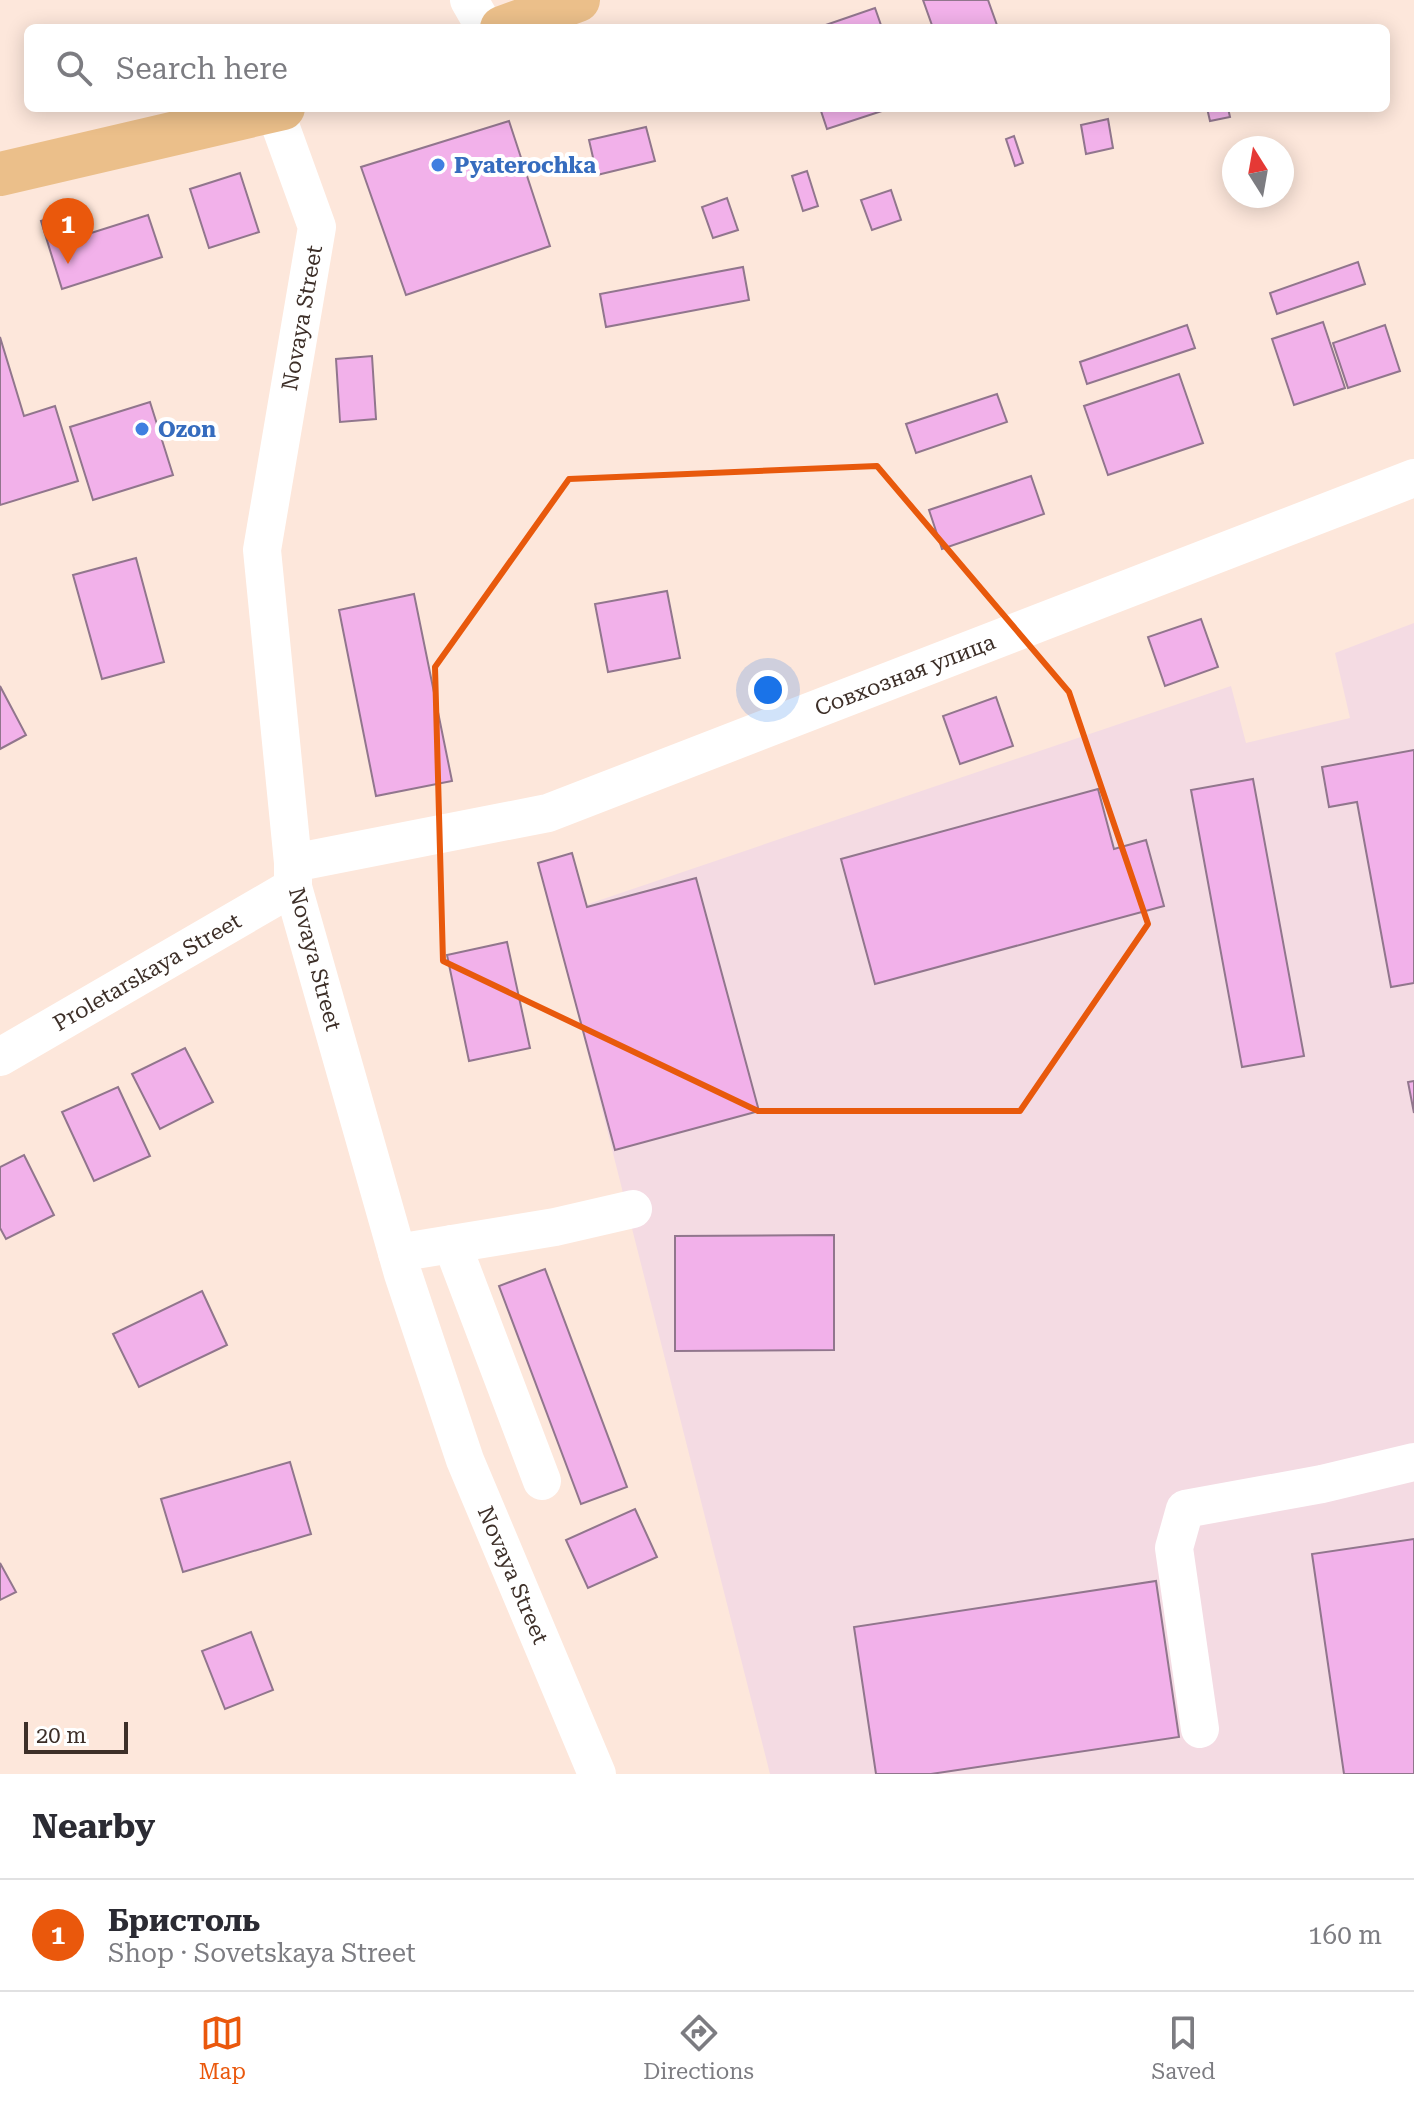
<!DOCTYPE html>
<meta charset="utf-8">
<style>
:root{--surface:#fff;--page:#f2f2f3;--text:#2b2b33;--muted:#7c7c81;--line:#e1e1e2;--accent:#ea580c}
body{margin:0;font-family:"Roboto Serif",serif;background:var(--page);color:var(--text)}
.compass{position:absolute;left:1222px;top:136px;width:72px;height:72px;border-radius:50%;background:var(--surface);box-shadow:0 4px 20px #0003;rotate:349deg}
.scale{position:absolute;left:24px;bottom:20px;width:104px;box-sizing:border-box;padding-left:8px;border:4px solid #3d2f28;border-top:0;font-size:22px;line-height:28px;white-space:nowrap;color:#3d2f28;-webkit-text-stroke:6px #fff;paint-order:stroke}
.you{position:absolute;left:768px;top:690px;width:28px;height:28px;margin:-20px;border:6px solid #fff;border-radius:50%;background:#1a73e8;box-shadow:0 0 0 12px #1a73e833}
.badge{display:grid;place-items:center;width:52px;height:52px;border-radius:50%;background:var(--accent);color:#fff;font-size:26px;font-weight:700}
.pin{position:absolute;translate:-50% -66px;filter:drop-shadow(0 2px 4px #0008)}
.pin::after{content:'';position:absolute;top:42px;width:28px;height:24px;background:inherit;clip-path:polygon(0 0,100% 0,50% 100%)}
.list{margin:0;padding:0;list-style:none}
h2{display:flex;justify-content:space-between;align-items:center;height:104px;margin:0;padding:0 32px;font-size:34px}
h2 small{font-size:26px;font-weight:400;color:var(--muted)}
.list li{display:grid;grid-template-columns:52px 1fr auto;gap:24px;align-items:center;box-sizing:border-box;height:112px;padding:0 32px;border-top:2px solid var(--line)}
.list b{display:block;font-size:30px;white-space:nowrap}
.list p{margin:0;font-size:26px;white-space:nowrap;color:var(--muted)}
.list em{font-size:26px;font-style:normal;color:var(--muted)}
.icon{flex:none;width:44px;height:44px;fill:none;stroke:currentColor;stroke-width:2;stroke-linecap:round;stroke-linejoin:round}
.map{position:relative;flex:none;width:1414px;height:1774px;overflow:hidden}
.search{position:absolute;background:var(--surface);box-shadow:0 4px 20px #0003;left:24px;right:24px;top:24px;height:88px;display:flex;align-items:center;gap:20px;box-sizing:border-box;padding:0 28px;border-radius:12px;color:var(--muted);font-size:30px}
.sheet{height:216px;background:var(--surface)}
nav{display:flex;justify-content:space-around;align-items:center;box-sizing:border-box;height:112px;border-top:2px solid var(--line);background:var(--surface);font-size:22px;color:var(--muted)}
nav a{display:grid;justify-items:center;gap:4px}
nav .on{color:var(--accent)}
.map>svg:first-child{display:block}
</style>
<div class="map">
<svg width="1414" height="1774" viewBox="0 0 1414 1774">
<rect width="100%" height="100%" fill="#fde7db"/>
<polygon fill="#f4dbe3" points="1414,623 1414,1774 770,1774 553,916 1231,686 1246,743 1350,718 1335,653"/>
<g fill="#f2b1ea" stroke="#91768d" stroke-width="2">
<polygon points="923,0 988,0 998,28 933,28"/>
<polygon points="875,8 882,28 817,28"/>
<polygon points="820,108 891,108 827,129"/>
<polygon points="1207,108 1228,108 1230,117 1210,121"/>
<polygon points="1108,119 1113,148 1086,154 1081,125"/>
<polygon points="509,121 550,246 406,295 361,167"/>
<polygon points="646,127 655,161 597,175 589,140"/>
<polygon points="1014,136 1023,163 1015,166 1006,139"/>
<polygon points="807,171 818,206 803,211 792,176"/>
<polygon points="240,173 259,232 209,248 190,189"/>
<polygon points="891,190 901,220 872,230 861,200"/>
<polygon points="727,198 738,230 713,238 702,207"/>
<polygon points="80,209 88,234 148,215 162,257 62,289 41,221"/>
<polygon points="1358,262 1365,284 1277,314 1270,293"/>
<polygon points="743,267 749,300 606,327 600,294"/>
<polygon points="1323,322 1345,388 1294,405 1272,339"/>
<polygon points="1187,325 1195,348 1087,384 1080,362"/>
<polygon points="1385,325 1400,371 1348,388 1333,343"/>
<polygon points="0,337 24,416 55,406 78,481 0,505"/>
<polygon points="372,356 376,419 340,422 336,359"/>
<polygon points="1179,374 1203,443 1108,475 1084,406"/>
<polygon points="997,394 1007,422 916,453 906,424"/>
<polygon points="150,402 173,475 93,500 70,427"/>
<polygon points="1031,476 1044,514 942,549 929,510"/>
<polygon points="136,558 164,662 102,679 73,575"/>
<polygon points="667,591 680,658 608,672 595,604"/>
<polygon points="414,594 452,781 376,796 339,610"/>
<polygon points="1201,619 1218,667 1165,686 1148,637"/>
<polygon points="0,686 26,735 0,749"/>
<polygon points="996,697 1013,746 960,764 943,716"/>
<polygon points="1414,750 1414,983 1391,987 1357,802 1329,807 1322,767"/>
<polygon points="1253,779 1304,1056 1242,1067 1191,790"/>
<polygon points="1098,789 1114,849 1146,840 1164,906 875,984 841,859"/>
<polygon points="572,853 587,907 696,878 759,1111 615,1150 538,863"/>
<polygon points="507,942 530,1048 469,1061 447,955"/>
<polygon points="185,1048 213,1102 160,1129 132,1074"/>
<polygon points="1414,1081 1414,1113 1408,1082"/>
<polygon points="118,1087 150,1156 94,1181 62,1112"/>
<polygon points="24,1155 54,1215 6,1239 0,1228 0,1167"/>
<polygon points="834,1235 834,1350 675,1351 675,1236"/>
<polygon points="545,1269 627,1487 581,1504 499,1286"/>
<polygon points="202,1291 227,1345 139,1387 113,1334"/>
<polygon points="290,1462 311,1534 183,1572 161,1499"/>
<polygon points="635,1509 657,1557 588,1588 566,1540"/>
<polygon points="1414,1539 1414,1774 1344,1774 1312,1554"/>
<polygon points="0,1563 16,1592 0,1600"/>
<polygon points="1156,1581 1179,1737 931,1774 876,1774 854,1627"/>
<polygon points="251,1632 273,1690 225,1709 202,1651"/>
</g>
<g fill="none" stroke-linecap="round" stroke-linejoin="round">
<g stroke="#fff" stroke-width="38">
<polyline points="469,0 485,28"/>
<polyline points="275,111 317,227 262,550 293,863 293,887 403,1274 465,1460 597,1774"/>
<polyline points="293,863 548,813 1414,478"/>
<polyline points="0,1057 293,887"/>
<polyline points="452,1244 542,1481"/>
<polyline points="397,1253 555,1227 633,1209"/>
<polyline points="1200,1729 1174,1548 1185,1509 1322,1484 1414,1462"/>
</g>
<g stroke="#ebbf8a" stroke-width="44">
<polyline points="502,28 578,0"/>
<polyline points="0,174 283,108"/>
</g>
</g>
<path fill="none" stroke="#e8590c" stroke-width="6" stroke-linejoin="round" d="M877,466L1069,692L1148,924L1020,1111H758L443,961L435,667L569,479Z"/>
<g fill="#3f7fe0" stroke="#fff" stroke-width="3">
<circle cx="438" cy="165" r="8"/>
<circle cx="142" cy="429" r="8"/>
</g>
<g text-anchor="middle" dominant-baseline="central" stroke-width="8" stroke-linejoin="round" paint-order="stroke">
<g font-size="22" font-weight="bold" fill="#366cbe" stroke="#fff" text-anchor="start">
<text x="454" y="165">Pyaterochka</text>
<text x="158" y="429">Ozon</text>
</g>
<g font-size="22" fill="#3d2f28" stroke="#fff">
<text transform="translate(302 318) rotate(-80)">Novaya Street</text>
<text transform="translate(905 675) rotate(-21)">Совхозная улица</text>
<text transform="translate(315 959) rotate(75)">Novaya Street</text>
<text transform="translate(147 972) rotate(-30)">Proletarskaya Street</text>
<text transform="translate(513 1575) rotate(67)">Novaya Street</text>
</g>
</g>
</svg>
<svg class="compass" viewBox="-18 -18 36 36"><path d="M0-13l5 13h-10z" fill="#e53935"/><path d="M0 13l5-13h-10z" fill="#7c7c81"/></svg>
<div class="scale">20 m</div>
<div class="you"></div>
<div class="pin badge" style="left:68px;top:264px">1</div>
<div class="search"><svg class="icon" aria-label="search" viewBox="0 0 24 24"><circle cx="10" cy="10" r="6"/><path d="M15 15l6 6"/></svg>Search here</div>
</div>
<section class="sheet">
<h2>Nearby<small></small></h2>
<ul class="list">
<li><span class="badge">1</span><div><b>Бристоль</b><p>Shop · Sovetskaya Street</p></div><em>160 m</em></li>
</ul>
</section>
<nav>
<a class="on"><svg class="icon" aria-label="map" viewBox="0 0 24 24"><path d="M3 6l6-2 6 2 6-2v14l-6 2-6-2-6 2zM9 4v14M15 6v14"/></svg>Map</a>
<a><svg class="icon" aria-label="directions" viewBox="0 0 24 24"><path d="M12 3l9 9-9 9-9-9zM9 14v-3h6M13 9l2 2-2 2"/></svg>Directions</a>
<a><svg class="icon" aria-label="saved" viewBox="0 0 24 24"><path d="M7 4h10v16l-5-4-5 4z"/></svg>Saved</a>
</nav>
